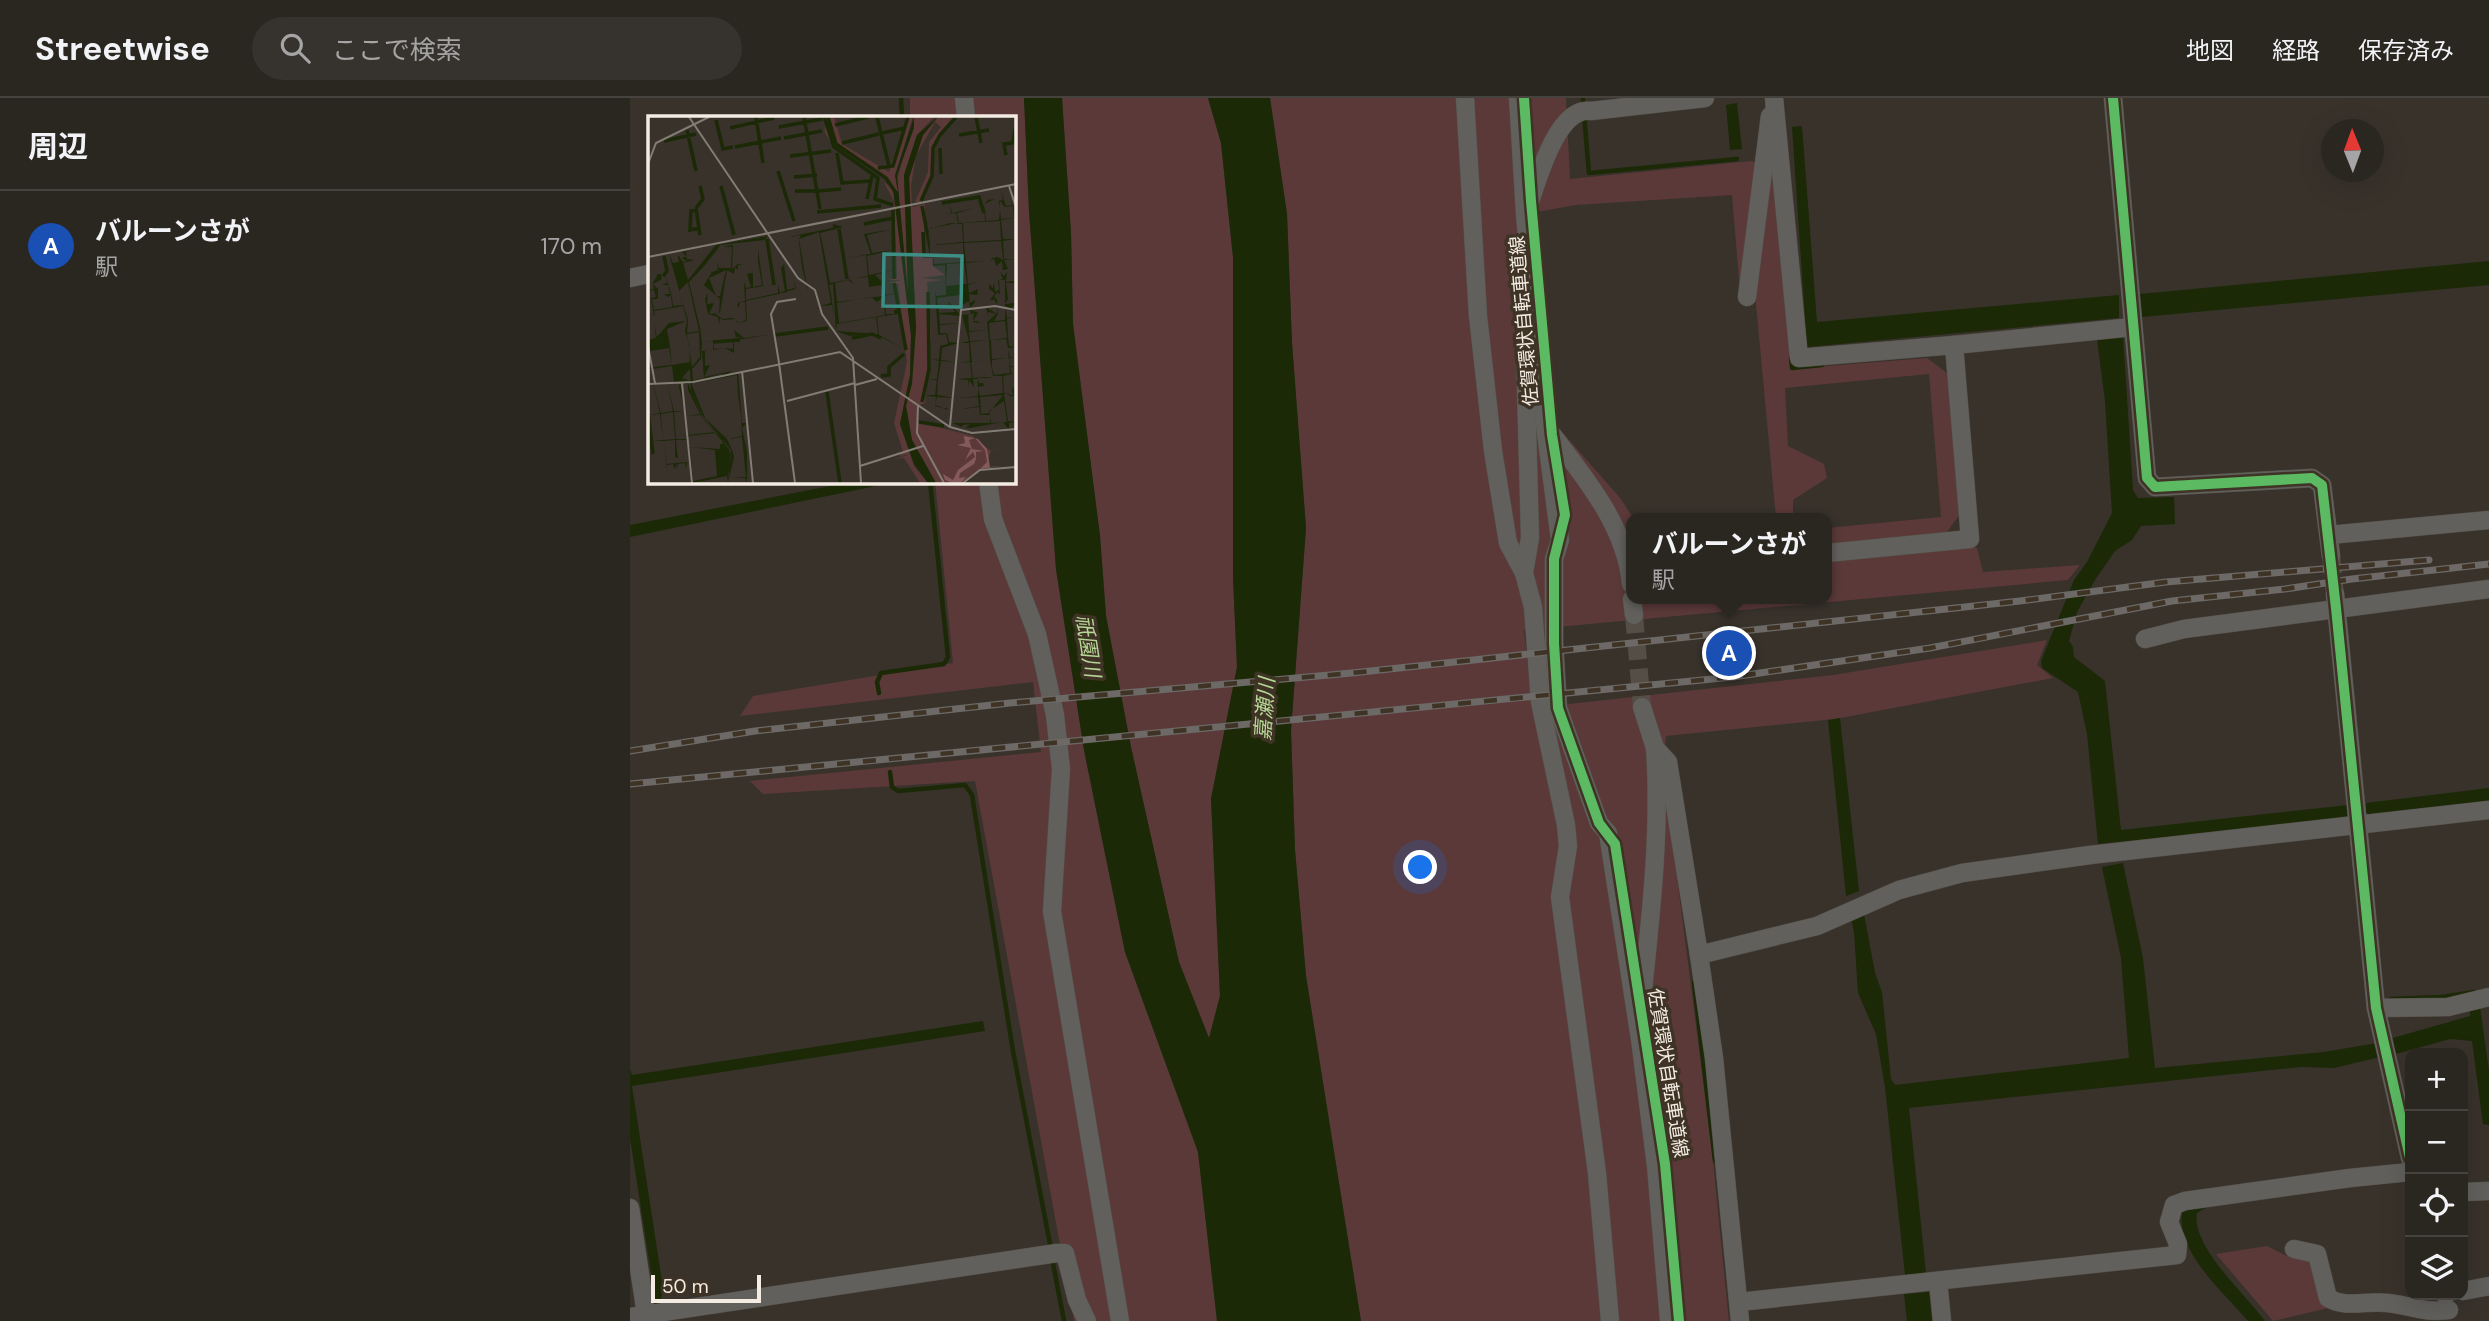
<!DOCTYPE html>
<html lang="ja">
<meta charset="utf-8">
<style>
:root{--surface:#2a2620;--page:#36322d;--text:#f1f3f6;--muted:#a5a5a5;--line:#46433e;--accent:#b2aba3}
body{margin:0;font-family:"DM Sans","Noto Sans JP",sans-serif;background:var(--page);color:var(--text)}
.controls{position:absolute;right:21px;bottom:21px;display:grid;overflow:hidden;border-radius:14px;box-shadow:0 7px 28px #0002}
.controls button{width:63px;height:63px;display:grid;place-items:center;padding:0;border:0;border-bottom:2px solid var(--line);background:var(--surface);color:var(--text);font:35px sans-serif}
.compass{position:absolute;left:1691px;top:21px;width:63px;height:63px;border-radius:50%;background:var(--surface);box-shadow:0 7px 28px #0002;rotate:359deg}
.scale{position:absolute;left:21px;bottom:18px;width:110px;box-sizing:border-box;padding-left:7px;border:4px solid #f4ece3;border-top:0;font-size:19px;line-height:24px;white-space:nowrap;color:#f4ece3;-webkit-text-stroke:5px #3e3325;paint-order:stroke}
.you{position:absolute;left:791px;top:770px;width:24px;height:24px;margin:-18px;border:5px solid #fff;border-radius:50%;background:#1a73e8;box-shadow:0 0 0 10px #1a73e833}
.badge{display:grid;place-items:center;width:46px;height:46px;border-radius:50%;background:var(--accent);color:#fff;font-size:23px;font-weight:700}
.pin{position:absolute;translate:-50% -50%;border:4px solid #fff;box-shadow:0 2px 7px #0006}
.popup{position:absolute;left:996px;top:415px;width:206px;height:91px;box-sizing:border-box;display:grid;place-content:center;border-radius:14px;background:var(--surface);filter:drop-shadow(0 2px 5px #0005);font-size:23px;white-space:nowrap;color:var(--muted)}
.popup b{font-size:26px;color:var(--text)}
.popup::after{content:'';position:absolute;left:50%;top:100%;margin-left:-14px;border:14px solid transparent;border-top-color:var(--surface)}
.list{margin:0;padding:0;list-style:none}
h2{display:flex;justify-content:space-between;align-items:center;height:91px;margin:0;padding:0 28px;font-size:30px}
h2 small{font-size:23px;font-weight:400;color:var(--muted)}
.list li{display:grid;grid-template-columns:46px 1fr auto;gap:21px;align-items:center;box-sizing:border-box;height:112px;padding:0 28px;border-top:2px solid var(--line)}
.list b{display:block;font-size:26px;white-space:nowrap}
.list p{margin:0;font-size:23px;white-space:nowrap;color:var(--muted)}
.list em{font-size:23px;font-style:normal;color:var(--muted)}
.icon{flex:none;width:38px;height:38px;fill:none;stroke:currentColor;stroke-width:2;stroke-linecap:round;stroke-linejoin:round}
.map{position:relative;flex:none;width:1859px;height:1223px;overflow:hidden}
header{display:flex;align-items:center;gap:42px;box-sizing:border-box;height:98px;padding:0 35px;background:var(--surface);border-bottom:2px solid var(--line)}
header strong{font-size:33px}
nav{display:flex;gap:38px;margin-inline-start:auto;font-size:24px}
.search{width:490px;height:63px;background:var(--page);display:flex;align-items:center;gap:18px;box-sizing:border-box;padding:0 24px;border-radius:38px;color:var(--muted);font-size:26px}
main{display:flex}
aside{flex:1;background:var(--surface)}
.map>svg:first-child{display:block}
</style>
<header>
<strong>Streetwise</strong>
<div class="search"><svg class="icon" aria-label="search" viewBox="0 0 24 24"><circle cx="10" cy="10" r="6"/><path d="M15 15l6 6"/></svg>ここで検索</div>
<nav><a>地図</a><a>経路</a><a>保存済み</a></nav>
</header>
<main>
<aside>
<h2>周辺<small></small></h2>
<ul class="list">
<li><span class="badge" style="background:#1a4fb4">A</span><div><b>バルーンさが</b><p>駅</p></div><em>170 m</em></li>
</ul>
</aside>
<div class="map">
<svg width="1859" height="1223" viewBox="0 0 1859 1223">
<rect width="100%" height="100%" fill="#38322b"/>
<g fill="#5b3939" fill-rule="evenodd">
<polygon points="280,0 394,0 399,113 426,471 454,652 495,854 568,1054 587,1223 444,1223 345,683 133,696 120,683 411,654 403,584 110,618 123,598 323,565 305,383 383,383 383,19 280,19"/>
<polygon points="432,0 578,0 591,45 603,159 603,480 607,569 581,701 590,898 579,941 549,864 501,649 476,518 470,438 443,226 441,135"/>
<path d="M640,0H936L940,81L1121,63L1145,69L1161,271L1297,260L1317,275L1330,416L1314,438L1347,450L1353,474L1450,467L1438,482L894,532L903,610L1203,577L1417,542L1407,567L1423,580L1205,621L1036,638L1033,669L1082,1053L1099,1223H731L676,878L665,752L661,632L676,430L662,245L657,116ZM1102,97L1110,193L1125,195L1146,420H1163V402L1197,380L1194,366L1158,348L1155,290L1299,276L1311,419L1197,430V501H1001V420H1003L991,401L926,327L906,114L946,107Z"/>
<polygon points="1637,1148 1661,1160 1682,1160 1698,1210 1643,1223 1586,1156"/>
</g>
<g fill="#1b2906">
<polygon points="394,0 432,0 441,135 443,226 470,438 476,518 501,649 549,864 579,940 590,898 581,701 607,569 603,480 603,159 591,45 578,0 640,0 657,116 662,245 676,430 661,632 665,752 676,878 731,1223 587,1223 568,1054 495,854 454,652 426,471 399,113"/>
<polygon points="1107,5 1112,51 1100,52 1096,7"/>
<polygon points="1172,28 1187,224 1489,197 1489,220 1177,249 1162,29"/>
<polygon points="1859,163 1859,187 1512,219 1510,196"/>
<polygon points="1493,238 1503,392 1508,400 1544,399 1545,426 1511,428 1502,442 1485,453 1465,482 1447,514 1439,543 1443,549 1444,559 1475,583 1491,732 1718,707 1719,717 1713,721 1468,746 1457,636 1448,594 1412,570 1411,563 1444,482 1457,464 1482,415 1475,303 1467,241"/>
<polygon points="226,383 270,383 0,439 0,427"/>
<polygon points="1210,620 1229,793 1216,798 1198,622"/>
<polygon points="1859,690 1859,705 1740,718 1736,714 1736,705"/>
<polygon points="1493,765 1513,860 1525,970 1694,954 1747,945 1750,959 1704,970 1671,969 1279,1010 1296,1175 1275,1177 1255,989 1246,936 1228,895 1224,834 1221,820 1234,816 1245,875 1252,894 1261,981 1265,987 1499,960 1491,860 1472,769"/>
<polygon points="1850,908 1859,973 1859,1027 1853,1026 1842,943 1820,941 1762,957 1759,941 1840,918 1840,909"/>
<polygon points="353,923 355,933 2,988 33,1190 30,1206 34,1223 26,1223 23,1207 24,1194 0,1040 0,971 2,977"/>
<path d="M1579,1108L1567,1115C1561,1148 1616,1197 1635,1223H1618C1595,1196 1546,1154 1552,1115L1561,1109Z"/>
<polygon points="1299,1194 1302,1223 1277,1223 1274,1196"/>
</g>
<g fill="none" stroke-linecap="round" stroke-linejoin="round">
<g stroke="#1b2906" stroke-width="4.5">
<polyline points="271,0 272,19"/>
<polyline points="953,0 953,2"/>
<polyline points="954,17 959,75 1107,61"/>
<polyline points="1161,259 1162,270 1192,267"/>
<polyline points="249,595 247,584 251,575 314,566 318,559 300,383"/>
<polyline points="260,674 262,689 268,693 335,687 342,697 383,953 421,1151"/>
<polyline points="1064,884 1085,1063"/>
<polyline points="1761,901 1812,899 1844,894"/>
<polyline points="422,1160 434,1223"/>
</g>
<g stroke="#544e47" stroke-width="18" stroke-dasharray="18 9" stroke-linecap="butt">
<polyline points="1701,458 1705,496"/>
<polyline points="1004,517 1012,609"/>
</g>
<g stroke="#555049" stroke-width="19">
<g id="minor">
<polyline points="334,0 336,19"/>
<polyline points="835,0 848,218 863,353 878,445 894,475 903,509 910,604 936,727 938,748 930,799 967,1075 980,1223"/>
<polyline points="888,0 895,117 915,327 930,442 924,461 924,545 928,610 969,725 978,735 1010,941 1026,1068 1039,1223"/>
<polyline points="1144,0 1169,260 1324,247"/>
<polyline points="1483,0 1517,380 1525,389 1682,380 1692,387 1701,458"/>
<path d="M897,112C907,85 926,8 961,13L1075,0"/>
<polyline points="0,180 19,176"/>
<polyline points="1117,199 1140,18"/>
<path d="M917,330C952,376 996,427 1001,486"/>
<polyline points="358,383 363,421 407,536 425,617 431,671 422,813 490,1223"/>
<polyline points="1699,437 1859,422"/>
<polyline points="1197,455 1340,441 1324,247 1503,229"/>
<polyline points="894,475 900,440 895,252 906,236"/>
<polyline points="1705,496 1746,910 1780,1060"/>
<polyline points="1002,501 1004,517"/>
<polyline points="1515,541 1554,531 1859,491"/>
<polyline points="1012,609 1025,650 1038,664 1069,857 1187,828 1269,792 1332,775 1460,757 1859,712"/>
<polyline points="1069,857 1084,960 1110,1223"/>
<polyline points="1746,910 1818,909 1859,899"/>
<path d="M1011,911C1020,824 1031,737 1025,650"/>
<polyline points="1833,1094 1858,1093"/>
<polyline points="0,1110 17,1223"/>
<path d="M1664,1151L1687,1156L1698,1200C1717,1211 1736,1202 1758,1205C1783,1208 1792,1215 1819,1212"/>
<polyline points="1308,1183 1312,1223"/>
<polyline points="1833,1193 1859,1188"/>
<polyline points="1815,1197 1816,1197"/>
<polyline points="1109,1204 1547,1157 1548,1146 1539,1124 1544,1107 1555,1103 1720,1080 1780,1074"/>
<polyline points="0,1219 427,1155 435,1155 447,1202 457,1223"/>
</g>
</g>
<use href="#minor" stroke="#61605c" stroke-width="18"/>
<g stroke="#6c6966" stroke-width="7">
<g id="rail">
<polyline points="0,653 125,633 380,605 722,575 946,551 1390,503 1536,484 1799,462"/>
<polyline points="0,686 1103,579 1300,550 1542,503 1655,491 1722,481 1859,466"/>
</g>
</g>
<use href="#rail" stroke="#3e3325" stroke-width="4.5" stroke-dasharray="13" stroke-linecap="butt"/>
<g stroke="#3e3325" stroke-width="15">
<g id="cycleway">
<polyline points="894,0 901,103 922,337 935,417 924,461 924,545 928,610 969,725 985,746 1035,1066 1049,1223"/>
<polyline points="1483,0 1517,380 1525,389 1682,380 1692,387 1706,510 1746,910 1780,1060"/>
</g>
</g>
<use href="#cycleway" stroke="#5cba63" stroke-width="10"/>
</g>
<g text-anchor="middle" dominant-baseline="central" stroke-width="7" stroke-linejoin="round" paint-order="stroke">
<g font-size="19" fill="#f4ece3" stroke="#3e3325">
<text transform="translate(894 223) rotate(-95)">佐賀環状自転車道線</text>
<text transform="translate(1038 975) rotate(81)">佐賀環状自転車道線</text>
</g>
<g font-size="21" font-style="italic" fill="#b5d695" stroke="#3e3325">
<text transform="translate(458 548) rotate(81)">祇園川</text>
<text transform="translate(635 611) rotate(-86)">嘉瀬川</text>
</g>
</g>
<g transform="translate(18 18)">
<rect width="368" height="368" fill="#38322b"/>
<path d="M176,1L188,30L245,73L241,63L188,27L181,1H186L194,28L241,56L259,1H265L247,59L249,64L266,1H286L269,19L256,59L260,178L249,64L250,76L246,73L263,219L262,259L252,308L266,350L280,367H272L256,342L246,343L260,339L251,340L255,336L246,307L259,246L250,168L241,167L253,164H240L249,162L246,85L235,65L186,31L177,17ZM290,1H308L286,28L284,60L273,86H267L280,56L281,26L293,11L287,6L268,40L263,70L264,91L277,88L275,142H284L285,150L297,159L273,162L295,164L279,166L283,217L277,287L269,290L270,306L325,320L341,334L354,332L343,334L339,350L316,367H288L264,324L258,290L268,213L261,58L275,19Z" fill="#5b3939"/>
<path d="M316,320L330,323L339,333L342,351L353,350L332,353L339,346L337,334L327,322L321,324L324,333L336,335L328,336V343L326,348L312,357L311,362L318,361L313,367H304L297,364L295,358L305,364L310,354L327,341L325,336L317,344L323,332L309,329L317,327Z" fill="#84595a"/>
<path d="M266,1V12L249,59L260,177L256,59L269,19L290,1L275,19L261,62L268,213L264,268L258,290L264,324L288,367H280L266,348L252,308L262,259L263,219L245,73L250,76L247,60ZM353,75L358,90L365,89L366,92L367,102L353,104L355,123H367L355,125L356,143H367L356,144L360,153L355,154L354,145L348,150L346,142L343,145L344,142L350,141L355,144L353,125L316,127L318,146L337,145L318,147L320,168L329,166L320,169L321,177L330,173L329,179L321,178L322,187L327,184V186L322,192L321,185L314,189L312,179L289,182L291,197L307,196L301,188L300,186H301L313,200L291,198L292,208L312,207L292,209V217H299L301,226L310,227L294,232L293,244L309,246L293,245L290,264L307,266L290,264L289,279L307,282L289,281L287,289L293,291L294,292H298L301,294L287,290L288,281L277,279H287L288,272L289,264L281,263H289L291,245L282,242L291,244L292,230L300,228L298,218L290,219L287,174L288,180L298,179L297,149L285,150V140L286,148L316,146L315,127L282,129V141L276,107L279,113L310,107L308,97L296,98L303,97L301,87L304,97L326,92L309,97L311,107L337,105L336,88L340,84L347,83L336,88L338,105L351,104L352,94L353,103L366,102L365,90L357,91L352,85V93L351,85L355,84ZM352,105L353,124L316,126L315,107ZM303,107L314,108L315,126L282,129L280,113ZM316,147L319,168L298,170L299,148ZM185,108L195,111L172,117L174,125L182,167L220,160L218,139L197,142L213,140L212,130L213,139L223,138L216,118L245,113L219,119L224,137L246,134L219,140L221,159L247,154L227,159L233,165L234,159L236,179L250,177L236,180L238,198H246V194L253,193L249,198L229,201L231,219L258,234L225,217L202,220L188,215L185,168L181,169L183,178L186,201L184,189L172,190L183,187L171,116L151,123L160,176L154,151L151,127V123L153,119L140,121L185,112ZM220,161L221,171L233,169L235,180L189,186L187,167L200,164L206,168L202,163ZM223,181L229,186L235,181L237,199L191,207L189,187ZM228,201L230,218L188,215L189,208ZM120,120L116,124L72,129L69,134L57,149L41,166L52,212L71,209L70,201L60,198L57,183L60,177L59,188L66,187L61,198L71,197L72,183L56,169L64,156L70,154L69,145L71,152H83L84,131H75L85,129L84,153L90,148L95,149H90V154L87,151L86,158L79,154L72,197L67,198L75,203L83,202L88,203L90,207L98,204L97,186H92L91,191L89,190L91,186L97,185L96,166L98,172L103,171L99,158L105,157V171L114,169L110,145V133L115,170L98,173V184L130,177V169L132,177L137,175L133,152L136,148L139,174L147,172L146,165L148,172L147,173L145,174L139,175V176L98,185L99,205L89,207L88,203L75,204L72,202L71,209L52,212L54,226L95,222L88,221L86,214L96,222L125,218L96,223L54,226L53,243L44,253L45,264L56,262L54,235L65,234V226L66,233L78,232L85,233V228L86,225V237L77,232L65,234L57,235V250L62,249L56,261L84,255L78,259L90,256L94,307H99L94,312L99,336V367L97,362H83L98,361L94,321L80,323L94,320L93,300L59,302L93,300L90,279L50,284L90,279L89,259L46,267L77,259L73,258L45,265L44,269L57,302L79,323L84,334L86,341L80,367L83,334L54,299L43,274L42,253L34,262L42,265L0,267L7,266L5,253H0L4,252L0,224L8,222L6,208L9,221L21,207L38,205L19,213L22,231L41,228L37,215L39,205L35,190L6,195L7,199L0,200L6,199L3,182L8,181L6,174L0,175V174L6,173L5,167L10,158H13L14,163L5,168L10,173V183H4L6,194L24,191L23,179L20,181L16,178H22L20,169H14L19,167L17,158L24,181L25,190L35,189L21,138L25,147L31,146L30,142V139L35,146L39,145L35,143V141H39L34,136L43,134L38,136L39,143L46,144L35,147L40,164L68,129ZM78,154L72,180H68L61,162ZM40,166L51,215L39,217L40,204L31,175ZM51,216L52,241L44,251L39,218ZM41,228L42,246L24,249L22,231ZM21,232L24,249L5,251L2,235ZM24,250L26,266H8L5,253ZM352,156L356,160L359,156L358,166L367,165V181L366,167H358L360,183L357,188L367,187V188L362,193L357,190L359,202L367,201L359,203L360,220L367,219L360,220L361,230L367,231L360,232L358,223L343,224L344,243L359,242L344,244V252L346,259L362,257L360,233L362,241H367L361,242L362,250H367L362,251L363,257H367L355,260L356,277H360L362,279H365L364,274L365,271L367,277V293L366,280H362L359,277L356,278L360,305L367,306L361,307V314L355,306L322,312H318L322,308L314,309V311L304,307H342V299H332L331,291L313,293L331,290L330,281L309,282L330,280V272L332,280L355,277L354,260H345L342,244L323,246L325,262L338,261L345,262H330L331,267H335L336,270L330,271V263H325L326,271L321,264V272L320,264L309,263L324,262L322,246L311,247L322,245L321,227H313L321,225L314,199L323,198L322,193L330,197L325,205H329L333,207L325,206L326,197L320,199L321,215L339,214L321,216L322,225L341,224L339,206L348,198L340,196L341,202L338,191L349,198V191L350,198L346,205L357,204V164H351L352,179L350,176L346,180L349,184V189L346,183L345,184H342L347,177L341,173V168L345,172L346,166L347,176L351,174L350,164L355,163ZM357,205L359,222L342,224L341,207ZM341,224L342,244L324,246L322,226ZM355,279L341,297L333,298L332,281ZM356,285L359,306L343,307L341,295ZM32,267L38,300L52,298L40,274V268L34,267H40L55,303L81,333L83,340L79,367V360L45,367L39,324H28L29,336L30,342H41H29L27,341V324L16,325L18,348L39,346V350L37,352L38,347L30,348V353L29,348L27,353L25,348L19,349V353L16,325H4L15,324L12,298L1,299L12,297L5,268L13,297L25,295L20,271L26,295H36L26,296L28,323H39L37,295L31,271ZM25,296L27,323L15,324L13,298ZM52,299L67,316L40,319L38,300ZM68,317L78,327L72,328V333L41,331L39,320ZM42,331L67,334L69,360L45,365Z" fill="#1b2906" fill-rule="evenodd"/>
<path fill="none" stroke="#1b2906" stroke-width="3.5" d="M108,1L115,47M156,1L172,93M176,1L186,31L230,62L227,83L245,89M180,1L188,28L238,62L248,77M229,1L241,50M328,1L333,27M68,4L75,33L85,31M187,9L220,1M131,11L174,3M82,12L126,2M39,14L48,55M234,17L257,12M293,18L308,1M311,19L341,14M136,22L174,15M16,25L48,18M194,27L231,18M87,31L133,22M292,32L293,58M189,37L194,67L222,65M358,39L356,28L365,27L367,13M142,40L183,35M230,52L245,50L260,1M130,55L146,105M146,61L169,59M73,70L86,119M147,75H170M170,75L193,73M219,83L224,60M273,85L284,60L285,32L293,17M294,87L331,81L336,97M274,90L279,116M48,92L52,119M48,92L55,83L52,70M48,94L43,95L42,114L51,112M245,94L246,163M169,96L233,90M216,108L245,102M191,113L199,163M275,116L276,139M119,123L126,169M15,160L19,155L16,140M246,167L258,234M127,219L180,212M204,222L224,218L233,222M65,226L92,224M233,260L241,259V251L256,238M179,276L192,367M274,286L281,253L280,176M0,297L5,338M271,306L296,310"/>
<path fill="none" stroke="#837c75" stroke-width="2" d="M41,1L120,118M0,48L8,27L61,1M361,70L368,91M120,118L150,162L167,174L174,198L205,242L213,367M0,141L368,68M0,230L7,267M131,247L147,367M131,247L123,198L129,186L148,183M94,255L105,367M34,267L44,367M0,268L45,266L192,236L302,311L324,317L368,313M207,269L229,263M139,285L207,267M270,290L269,317L296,367M302,310L313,194L347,190L368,194M212,350L275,330M315,367L332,354L368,351"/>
<path fill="#3d8e85" fill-opacity="0.15" stroke="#3d8e85" stroke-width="3.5" d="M236,138L314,140L313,191L235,190Z"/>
<rect width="368" height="368" fill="none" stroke="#f4ece3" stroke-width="3.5"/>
</g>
</svg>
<div class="controls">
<button>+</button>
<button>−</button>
<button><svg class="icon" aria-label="locate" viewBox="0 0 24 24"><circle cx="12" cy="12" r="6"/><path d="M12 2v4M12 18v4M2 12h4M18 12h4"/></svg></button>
<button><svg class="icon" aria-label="layers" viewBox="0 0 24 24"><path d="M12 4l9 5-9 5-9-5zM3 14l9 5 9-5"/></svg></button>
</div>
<svg class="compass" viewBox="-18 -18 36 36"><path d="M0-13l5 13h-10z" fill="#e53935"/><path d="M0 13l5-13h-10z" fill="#a5a5a5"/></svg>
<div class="scale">50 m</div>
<div class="you"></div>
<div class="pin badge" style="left:1099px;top:555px;background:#1a4fb4">A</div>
<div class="popup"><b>バルーンさが</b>駅</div>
</div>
</main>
